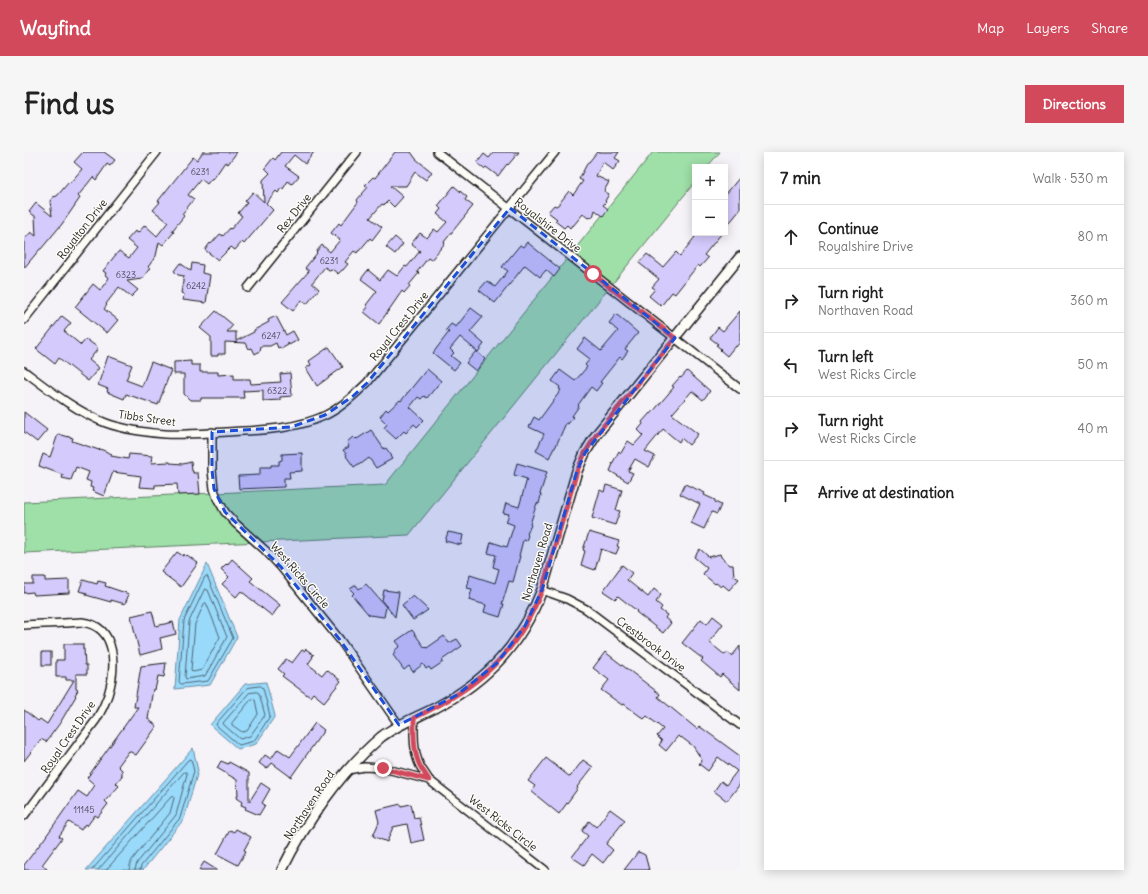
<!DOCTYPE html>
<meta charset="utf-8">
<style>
:root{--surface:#fff;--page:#f6f6f6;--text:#222;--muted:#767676;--line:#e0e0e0;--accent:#d1495b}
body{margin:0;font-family:Delius,sans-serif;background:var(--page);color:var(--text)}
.controls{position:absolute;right:12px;top:12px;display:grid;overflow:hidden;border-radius:0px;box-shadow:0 2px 10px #0003}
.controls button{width:36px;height:36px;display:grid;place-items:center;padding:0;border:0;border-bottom:1px solid var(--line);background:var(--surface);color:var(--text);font:20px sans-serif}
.stop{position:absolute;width:12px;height:12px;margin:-9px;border:3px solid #d1495b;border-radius:50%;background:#fff}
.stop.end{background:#d1495b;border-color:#fff;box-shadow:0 1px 4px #0008}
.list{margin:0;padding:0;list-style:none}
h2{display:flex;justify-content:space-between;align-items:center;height:52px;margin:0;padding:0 16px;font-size:17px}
h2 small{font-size:13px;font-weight:400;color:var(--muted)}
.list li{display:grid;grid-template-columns:26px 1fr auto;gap:12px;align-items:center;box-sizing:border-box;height:64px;padding:0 16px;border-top:1px solid var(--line)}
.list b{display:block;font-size:15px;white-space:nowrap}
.list p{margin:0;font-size:13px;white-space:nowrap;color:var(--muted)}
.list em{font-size:13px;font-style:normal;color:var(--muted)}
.icon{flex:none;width:22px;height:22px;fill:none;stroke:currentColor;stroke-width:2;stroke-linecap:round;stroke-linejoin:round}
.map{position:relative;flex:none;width:716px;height:718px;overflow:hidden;border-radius:0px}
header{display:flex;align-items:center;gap:24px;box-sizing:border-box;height:56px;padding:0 20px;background:var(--accent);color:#fff}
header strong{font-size:19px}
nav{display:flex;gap:22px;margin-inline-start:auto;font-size:14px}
.intro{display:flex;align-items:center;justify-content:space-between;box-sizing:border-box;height:96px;padding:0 24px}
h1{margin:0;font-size:28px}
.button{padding:10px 18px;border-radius:0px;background:var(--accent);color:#fff;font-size:14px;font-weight:700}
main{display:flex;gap:24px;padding:0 24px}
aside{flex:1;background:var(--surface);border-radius:0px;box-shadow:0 2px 10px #0003}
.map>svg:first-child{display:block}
</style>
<header>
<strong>Wayfind</strong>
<nav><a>Map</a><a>Layers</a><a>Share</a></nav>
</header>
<div class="intro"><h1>Find us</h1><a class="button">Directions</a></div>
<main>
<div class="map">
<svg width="716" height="718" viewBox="0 0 716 718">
<rect width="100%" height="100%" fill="#f5f2f8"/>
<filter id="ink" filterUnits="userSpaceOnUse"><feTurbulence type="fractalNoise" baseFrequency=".025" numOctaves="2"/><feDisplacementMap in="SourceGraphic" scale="8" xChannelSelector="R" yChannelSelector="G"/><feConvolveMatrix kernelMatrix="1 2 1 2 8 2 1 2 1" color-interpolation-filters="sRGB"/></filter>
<g filter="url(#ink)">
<polygon fill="#9fdfa8" stroke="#5e7e62" points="629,0 696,0 683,15 671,15 671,30 385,383 0,401 0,350 361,333"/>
<g fill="#99d9fa" stroke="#678da1">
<polygon points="183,412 213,485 186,533 151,537 156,468"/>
<polygon points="242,530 251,564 232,592 214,597 186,573 221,532"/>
<polygon points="169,596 174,619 160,667 119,718 62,718"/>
</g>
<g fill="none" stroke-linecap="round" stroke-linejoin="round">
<g stroke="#4e6875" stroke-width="1">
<polygon points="181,425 183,424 184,426 209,486 184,529 157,532 155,530 160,469"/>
<polygon points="181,437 184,438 203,485 181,524 162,527 161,525 165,470"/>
<polygon points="182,451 183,453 196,485 178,518 169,520 167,518 171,472 180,452"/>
<polygon points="237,534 239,536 246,564 230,589 215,593 193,574 192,572 223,536"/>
<polygon points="233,540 235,541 241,563 226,584 216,587 200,573 199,571 225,541"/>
<polygon points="228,547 231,548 234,562 223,579 218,580 208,573 208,571"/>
<polyline points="68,718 164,608 167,607 170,619 156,666 117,714 116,718"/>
<polyline points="74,718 160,620 162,620 163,622 152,663 113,711 111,718"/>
<polyline points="82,718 147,645 149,644 150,646 146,661 108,708 106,713 105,718"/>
</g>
</g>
<g fill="#d4cafc" stroke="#1c1c1c">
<polygon points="59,0 80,0 91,8 86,14 83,12 72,28 69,25 54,44 56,46 38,72 17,97 16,97 0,116 0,88 7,80 12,84 11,64 5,60 12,51 28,64 26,49 29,45 33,44 45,30 46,31 58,17 50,10"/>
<polygon points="179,0 213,0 204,12 201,10 190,26 187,27 183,32 177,27 164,43 170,47 158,62 160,64 148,79 150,80 139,93 135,90 132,104 124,115 126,116 118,127 103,129 114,138 107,145 95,135 82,152 83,153 80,157 94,168 83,181 51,155 69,132 76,138 85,126 81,123 82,121 79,119 89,106 95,99 105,106 113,96 103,88 111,79 114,81 121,73 133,84 144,70 129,58 136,50 134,49 169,5 173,8"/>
<polygon points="257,0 290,0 281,12 270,3 261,14 275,24 268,32 264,29 259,37 257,36 254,41 252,39 242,51 249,58 220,92 218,90 211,98 207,95 194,108 181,98 186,91 187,92 196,82 199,84 206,76 207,77 218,64 214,61 223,51 221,49 229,40 240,50 239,28 246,21 241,16 249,6 251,8"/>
<polygon points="371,0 387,0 392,7 408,20 402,28 391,20 382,34 366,34 379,45 370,55 364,49 361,52 360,52 360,53 358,52 346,66 358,75 348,88 346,86 335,99 334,99 333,101 330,99 321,110 324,112 319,118 318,118 314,122 308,117 305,118 301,115 288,131 295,137 283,152 277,148 269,159 258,150 285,119 281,116 293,101 292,100 298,93 306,100 316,88 307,81 315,71 317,73 334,50 333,48 344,35 341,33 349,25 351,26"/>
<polygon points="470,0 495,0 484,13 483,12 474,24 462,15 460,17 453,11 460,2 465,6"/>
<polygon points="573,0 595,0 591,6 596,9 589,18 579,10 572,24 585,30 580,39 585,42 581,49 582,50 579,53 584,57 579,64 571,58 569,65 564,66 559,62 549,74 548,73 546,76 543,73 540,76 531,69 533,67 524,60 530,53 532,54 534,53 545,39 549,43 559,29 555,27 564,10 565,10"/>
<polygon points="716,25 716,58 701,76 701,43"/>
<polygon points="430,34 443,45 441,48 449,54 420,90 421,91 407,108 404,106 393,120 395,121 385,133 386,134 380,141 378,139 367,155 355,172 340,160 344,155 342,153 353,139 337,127 344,118 356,128 364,118 373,124 381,114 383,115 396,99 387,92 396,81 403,86 410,77 414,80 423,70 413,62 417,57 414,54"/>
<polygon points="674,81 698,81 680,103 684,106 676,115 674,113 651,142 648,140 637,154 625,144 631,137 628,135 635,127 615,111 623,102 639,115 652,100 656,104"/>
<polygon points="371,85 379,92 371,102 362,95"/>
<polygon points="503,90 536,117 530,125 522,118 516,125 501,113 471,151 455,138 463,129 471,135 484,119 478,115 496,93 499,95"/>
<polygon points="156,111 167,119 168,111 179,113 178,121 186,123 182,151 159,148 160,142 157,141 160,124 154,123 150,119"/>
<polygon points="447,156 459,165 446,180 460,192 454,200 436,185 426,197 430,201 427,204 436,211 430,218 409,201 425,180 422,178 427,172 432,175"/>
<polygon points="192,159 209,173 203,180 212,180 212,189 230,180 230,178 245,170 244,168 252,164 262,183 269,179 274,188 265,193 264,191 264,193 257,197 256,195 254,196 252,191 246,194 237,194 236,199 231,202 228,196 225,197 222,191 201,190 201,202 194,202 194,204 187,204 187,185 176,176"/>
<polygon points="716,159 716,190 712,195 711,194 703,204 696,198 697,197 692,193 694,192 686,186 694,175 699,179"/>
<polygon points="592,162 614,181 601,197 604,199 598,207 596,205 576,230 578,231 572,239 567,235 554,253 555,254 548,264 549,265 544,272 542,271 531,296 530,296 525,306 512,299 520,282 505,275 510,265 515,268 537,238 535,237 536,235 528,229 536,218 551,229 563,215 561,213 566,207 553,197 561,186 577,199 594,179 585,171"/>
<polygon points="38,164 47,171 40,179 57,193 62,187 73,195 73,198 65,208 75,216 64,229 35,206 31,212 12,197"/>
<polygon points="305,195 319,215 293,234 282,216 287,213 285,209"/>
<polygon points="452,199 461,207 452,219 442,211"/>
<polygon points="84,204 108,213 102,228 118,234 127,210 147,218 134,253 102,242 100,247 83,240 84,237 74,233"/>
<polygon points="167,209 167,213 176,213 176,220 194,220 194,223 210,222 210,227 226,227 227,232 257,230 256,222 266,221 268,244 256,245 256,248 239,249 239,238 219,239 220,246 177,246 177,248 166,248 160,242 160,222 150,222 150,210"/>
<polygon points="403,217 417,229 403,246 400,244 397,247 394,245 386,255 400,268 393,275 390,272 382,281 380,279 372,287 360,276 363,272 356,265 362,257 364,259 376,248 377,249"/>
<polygon points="663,219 686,239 679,248 668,239 648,262 674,282 665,293 657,286 655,290 639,277 621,299 631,304 625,315 611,307 604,319 609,321 604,330 586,319 589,312 588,312 595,299 597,301 604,289 610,293 619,283 614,278 619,272 618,270 626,261 627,262 650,235 648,234 656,225 657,226"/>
<polygon points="0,260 23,278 13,290 0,280"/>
<polygon points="347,278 360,297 362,296 367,303 366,304 368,307 352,316 345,306 337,312 336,311 330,315 322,304 323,303 319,298 325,295 323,290 329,285 331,287 332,286 333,287"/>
<polygon points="34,282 49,286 48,289 75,298 76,297 88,302 87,304 104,307 105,302 128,304 127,311 146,310 146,311 159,312 167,310 168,319 169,319 169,321 174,321 176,342 154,343 153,332 131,333 131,336 115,335 117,324 89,320 80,344 68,339 69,336 66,335 67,330 62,328 65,320 52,315 47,328 38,326 39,323 15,314 19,302 26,305"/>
<polygon points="278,301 278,319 265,320 266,326 260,326 260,335 215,337 214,324 236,323 236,315 247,315 247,313 255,313 255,309 258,308 258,302"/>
<polygon points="493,311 523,320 516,342 517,343 515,352 513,351 506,372 507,373 503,382 504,383 502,389 499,388 495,404 496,404 489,430 485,429 478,452 480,452 476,465 460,460 462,453 445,448 448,437 443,436 446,423 471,431 475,417 469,415 472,403 464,401 467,390 483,395 490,373 482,370 485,362 479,361 482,351 495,355 503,327 490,323"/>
<polygon points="661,332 681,341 680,343 691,348 691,350 697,353 693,362 688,360 680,377 667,371 676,352 656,342"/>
<polygon points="582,333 598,338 592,358 596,359 591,373 568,366 576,338 580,340"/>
<polygon points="424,380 439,383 437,393 421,389"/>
<polygon points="565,380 595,389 593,394 595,395 592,402 577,397 571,418 557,413 561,399 559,398"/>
<polygon points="676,397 685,405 696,402 697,405 706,413 709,413 710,424 715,427 705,438 699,433 697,435 692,431 691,432 679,422 683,416 670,405"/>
<polygon points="153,400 159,404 160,402 162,404 163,403 174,411 157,435 137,420"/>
<polygon points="208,407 229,426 226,429 256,453 248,464 217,439 212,445 198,432 205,425 197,417 202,412 203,413"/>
<polygon points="598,413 608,421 603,428 624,445 630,437 637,443 632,450 638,455 636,458 643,463 641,466 647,471 639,481 612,460 613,459 594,444 591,447 579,439"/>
<polygon points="9,425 21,425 21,429 45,428 45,441 10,443 9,440 0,441 0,432 9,432"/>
<polygon points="59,428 73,432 74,429 82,431 81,434 105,442 101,452 87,448 87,450 62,443 63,441 55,439"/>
<polygon points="342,432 362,455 360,465 345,463 328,443 330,441 326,437 332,433 335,437"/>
<polygon points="360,438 375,440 371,465 358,449"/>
<polygon points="389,444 400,454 404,458 389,468 378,453"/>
<polygon points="128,459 132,474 149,470 152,482 136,486 138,497 116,503 107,464"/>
<polygon points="689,464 699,472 685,490 701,503 703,500 708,504 716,494 716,538 698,522 696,525 677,509 679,507 658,491 677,467 683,472"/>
<polygon points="388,478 401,496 402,495 403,496 420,484 425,491 433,487 438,494 418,508 419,510 407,518 405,515 402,517 399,512 389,520 385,514 380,518 369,503 371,501 370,499 376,494 372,489"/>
<polygon points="40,492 59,492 59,497 60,497 61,513 63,513 63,522 52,522 52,537 54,538 51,543 52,544 36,571 22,590 17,587 0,609 0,558 14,569 16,567 23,572 50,528 42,528 42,525 32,525 32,508 40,508"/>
<polygon points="282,497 290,503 288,504 289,505 284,512 298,523 302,518 303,519 304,518 317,529 300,550 289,541 286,545 258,524 260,522 254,517 262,507 268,511 278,498 280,499"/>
<rect x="18" y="500" width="9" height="13"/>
<polygon points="581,500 636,542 634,545 673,577 675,574 716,604 716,632 703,649 690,639 697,629 702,633 713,619 694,605 684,619 675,612 678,608 669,594 657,585 657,586 654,584 642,599 635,593 638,589 633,584 639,577 623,564 620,567 600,552 598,553 577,538 585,528 569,516"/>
<polygon points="142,511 140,525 134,524 131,538 129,537 124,567 133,574 112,603 105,599 94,614 98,618 98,624 92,631 95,634 81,649 84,652 74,665 71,663 63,674 61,672 57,678 45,670 35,684 38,686 18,713 24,718 0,718 0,713 20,687 54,639 63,645 71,633 63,626 114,555 110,555 117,514"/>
<polygon points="291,571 300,578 267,625 248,611 243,617 235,611 241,603 247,607 254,597 266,605"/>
<polygon points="522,606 546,625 559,608 569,615 553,635 554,636 535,662 507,639 511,634 504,629"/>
<polygon points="197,609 204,612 205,610 225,621 225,650 237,631 246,637 238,651 241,653 235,663 221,657 222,655 217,653 218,650 212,646 214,643 213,628 193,616"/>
<polygon points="377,652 377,654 387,652 390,666 395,665 400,688 387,691 383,672 369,675 363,690 349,684 355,670 352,658"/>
<polygon points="586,657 601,668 582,692 589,698 579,711 568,702 560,713 548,705 564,684 558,679 565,669 572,675"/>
<polygon points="212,677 227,685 220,698 222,699 214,713 193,702 206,678 210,680"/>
<polygon points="614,700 617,701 621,703 625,718 600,718"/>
<polygon points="180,710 193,718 175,718"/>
</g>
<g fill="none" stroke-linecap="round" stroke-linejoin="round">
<g stroke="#1c1c1c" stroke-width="10">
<g id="minor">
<polyline points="413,0 716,237"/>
<polyline points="224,136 333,0"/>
<polyline points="0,168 133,0"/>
<path d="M0,219C24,237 53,260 82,271C98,277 124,281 141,282C160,283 183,281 202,280C236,278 269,278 300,264C317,256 330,243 343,231L531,0"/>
<polyline points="188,280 188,318 190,337 193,346 201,360 211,371 241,398 257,415 316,488 375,573"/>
<polyline points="518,438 543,447 562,457 716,573"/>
<path d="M0,473C13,472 27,472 40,471C46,471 52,470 58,470C94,474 92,517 84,543C81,552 77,560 72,568L0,664"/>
<path d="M390,566C390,583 389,599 396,614C399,619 402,623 405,628"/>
<polyline points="324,618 340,615 359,616 405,628 521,718"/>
</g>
</g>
<g stroke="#1c1c1c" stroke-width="12">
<path id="tertiary" d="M258,718C281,671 317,619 357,585C374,572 394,565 413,555C464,528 497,492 518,438L553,319L561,301L572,283L716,105"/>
</g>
<use href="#minor" stroke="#fdfcf7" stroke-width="7"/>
<use href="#tertiary" stroke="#fdfcf7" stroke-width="9"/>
</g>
</g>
<g fill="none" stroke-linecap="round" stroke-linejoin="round" filter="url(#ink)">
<path stroke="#d1495b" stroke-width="5" d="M359,616L405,628C402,623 399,619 396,614C389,599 390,583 390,566C453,536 492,504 518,438L553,319L561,301L572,283L651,186L569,122"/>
</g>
<path fill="#1d4ed8" fill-opacity="0.2" stroke="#1d4ed8" stroke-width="3" stroke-dasharray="8 5" stroke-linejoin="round" d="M486,56L651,186L561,301L553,319L518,438L501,474L473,511L433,543L375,573L316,488L257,415L201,360L190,337L188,318V280L267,275L301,263L328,245L343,231Z"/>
<g text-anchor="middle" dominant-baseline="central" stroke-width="3" stroke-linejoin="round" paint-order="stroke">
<g font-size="9" fill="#4a4854">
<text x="176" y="19">6231</text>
<text x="305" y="108">6231</text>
<text x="102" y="122">6323</text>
<text x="172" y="133">6242</text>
<text x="247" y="183">6247</text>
<text x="253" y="238">6322</text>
<text x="60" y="657">11145</text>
</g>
<g font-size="11" fill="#1c1c1c" stroke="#fdfcf7">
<text transform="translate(270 61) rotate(-51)">Rex Drive</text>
<text transform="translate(524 73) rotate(38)">Royalshire Drive</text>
<text transform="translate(58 77) rotate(-52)">Royalton Drive</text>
<text transform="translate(375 174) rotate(-51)">Royal Crest Drive</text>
<text transform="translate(123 266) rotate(8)">Tibbs Street</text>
<text transform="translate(513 410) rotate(-73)">Northaven Road</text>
<text transform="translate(276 423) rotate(49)">West Ricks Circle</text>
<text transform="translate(627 492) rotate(37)">Crestbrook Drive</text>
<text transform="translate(44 585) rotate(-55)">Royal Crest Drive</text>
<text transform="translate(285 653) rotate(-56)">Northaven Road</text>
<text transform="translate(479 671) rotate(38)">West Ricks Circle</text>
</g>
</g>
</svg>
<div class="controls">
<button>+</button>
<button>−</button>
</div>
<div class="stop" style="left:569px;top:122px"></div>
<div class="stop end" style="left:359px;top:616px"></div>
</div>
<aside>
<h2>7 min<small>Walk · 530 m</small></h2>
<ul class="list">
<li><svg class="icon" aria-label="ahead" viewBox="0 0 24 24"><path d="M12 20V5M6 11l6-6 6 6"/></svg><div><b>Continue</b><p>Royalshire Drive</p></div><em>80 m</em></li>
<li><svg class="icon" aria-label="right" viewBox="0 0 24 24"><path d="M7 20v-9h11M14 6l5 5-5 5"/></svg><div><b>Turn right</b><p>Northaven Road</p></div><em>360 m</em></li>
<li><svg class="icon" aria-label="left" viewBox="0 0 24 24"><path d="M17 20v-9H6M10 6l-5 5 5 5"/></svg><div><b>Turn left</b><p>West Ricks Circle</p></div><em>50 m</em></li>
<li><svg class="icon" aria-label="right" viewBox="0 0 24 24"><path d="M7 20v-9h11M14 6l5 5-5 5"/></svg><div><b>Turn right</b><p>West Ricks Circle</p></div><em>40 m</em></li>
<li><svg class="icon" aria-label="arrive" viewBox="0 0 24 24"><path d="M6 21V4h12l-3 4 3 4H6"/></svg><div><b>Arrive at destination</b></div></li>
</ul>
</aside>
</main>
